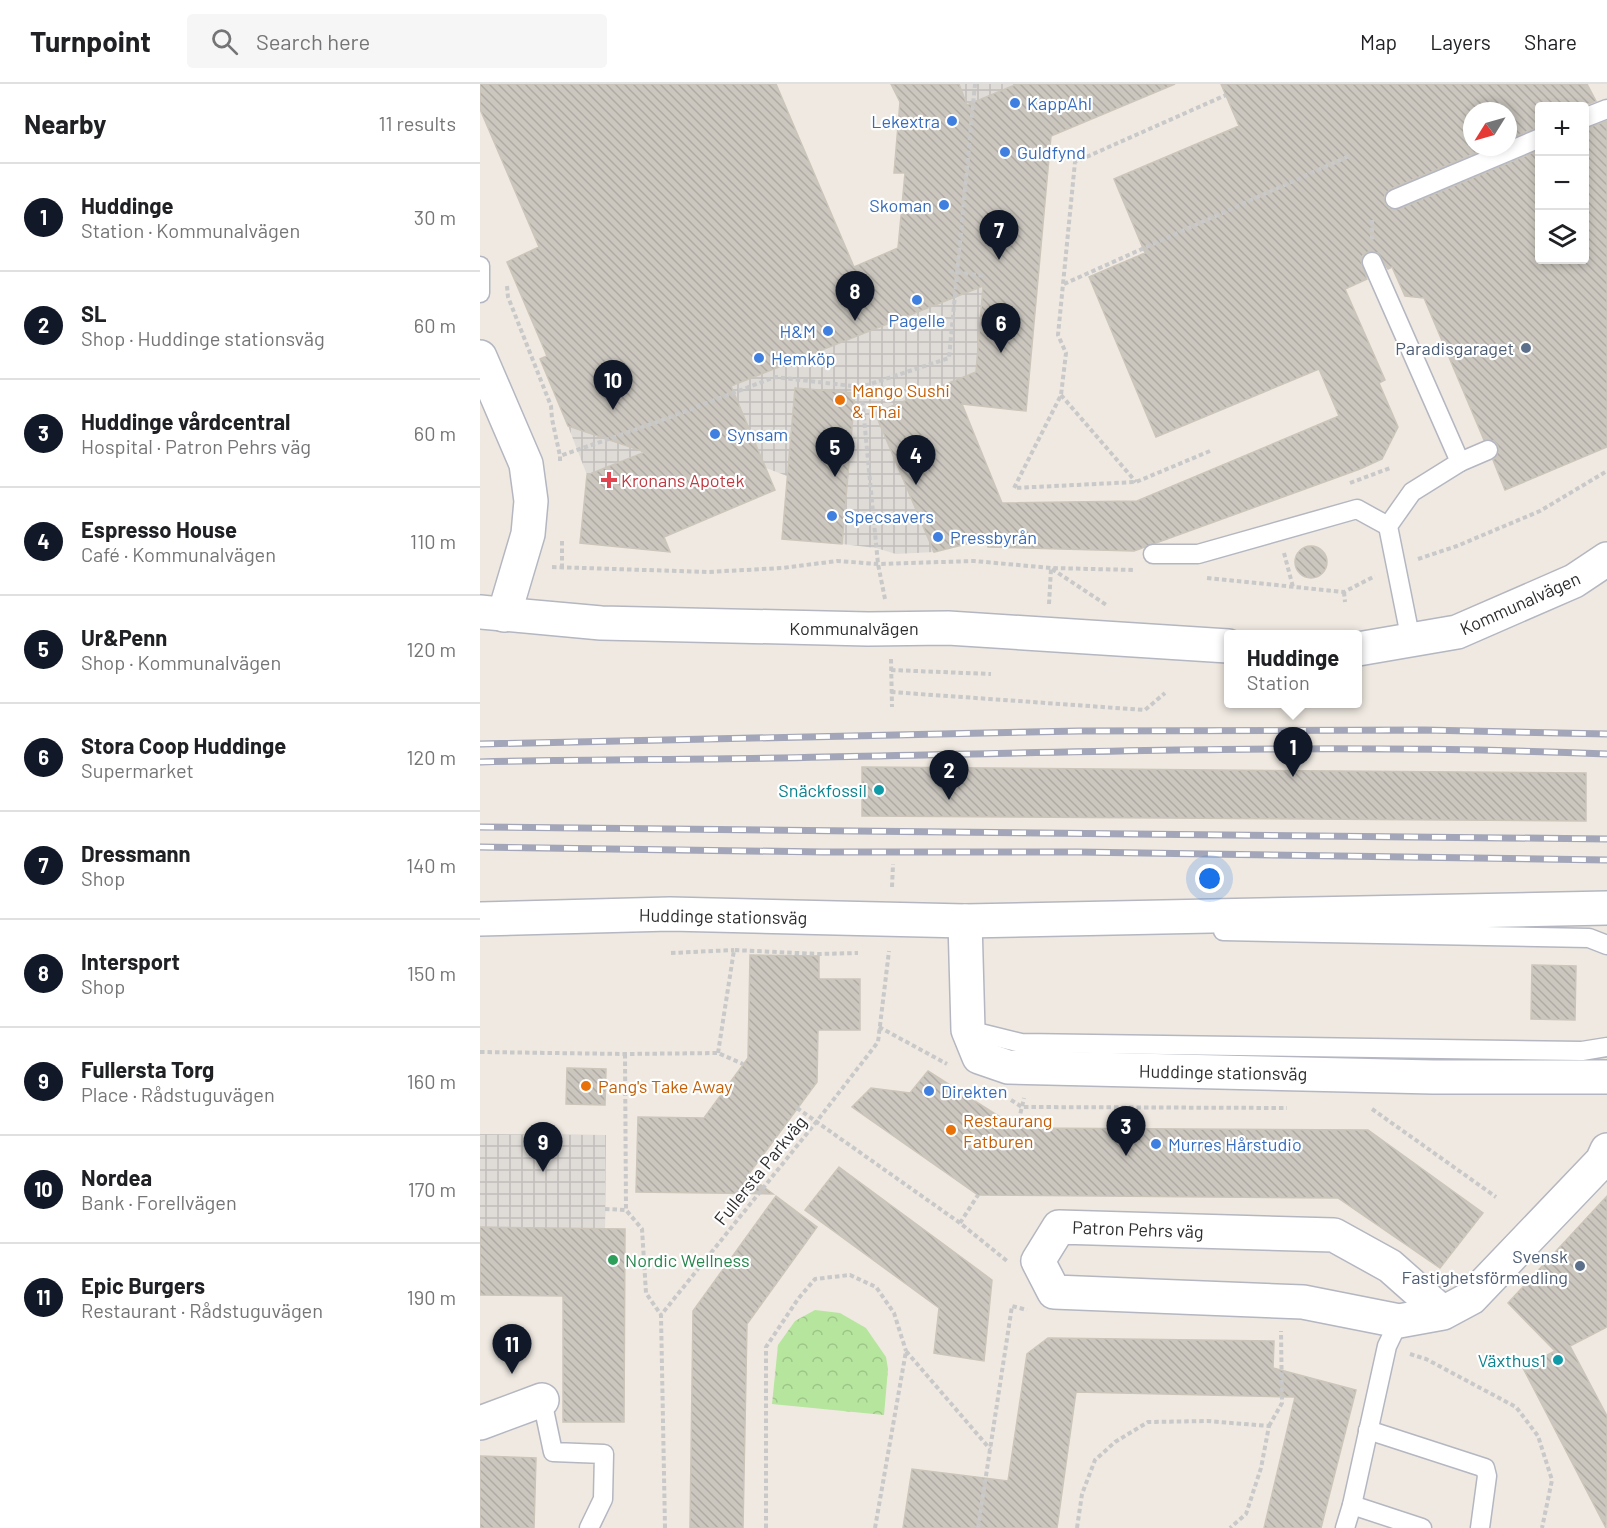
<!DOCTYPE html>
<meta charset="utf-8">
<style>
:root{--surface:#fff;--page:#f6f6f6;--text:#202124;--muted:#757577;--line:#e0e0e0;--accent:#111827}
body{margin:0;font-family:Barlow,sans-serif;background:var(--page);color:var(--text)}
.controls{position:absolute;right:18px;top:18px;display:grid;overflow:hidden;border-radius:6px;box-shadow:0 3px 9px #0003}
.controls button{width:54px;height:54px;display:grid;place-items:center;padding:0;border:0;border-bottom:2px solid var(--line);background:var(--surface);color:var(--text);font:30px sans-serif}
.compass{position:absolute;left:983px;top:18px;width:54px;height:54px;border-radius:50%;background:var(--surface);box-shadow:0 3px 9px #0003;rotate:233deg}
.you{position:absolute;left:730px;top:795px;width:21px;height:21px;margin:-15px;border:4px solid #fff;border-radius:50%;background:#1a73e8;box-shadow:0 0 0 9px #1a73e833}
.badge{display:grid;place-items:center;width:39px;height:39px;border-radius:50%;background:var(--accent);color:#fff;font-size:20px;font-weight:700}
.pin{position:absolute;translate:-50% -50px;filter:drop-shadow(0 2px 3px #0008)}
.pin::after{content:'';position:absolute;top:32px;width:21px;height:18px;background:inherit;clip-path:polygon(0 0,100% 0,50% 100%)}
.popup{position:absolute;left:744px;top:546px;width:138px;height:78px;box-sizing:border-box;display:grid;place-content:center;border-radius:6px;background:var(--surface);filter:drop-shadow(0 2px 4px #0005);font-size:20px;white-space:nowrap;color:var(--muted)}
.popup b{font-size:22px;color:var(--text)}
.popup::after{content:'';position:absolute;left:50%;top:100%;margin-left:-12px;border:12px solid transparent;border-top-color:var(--surface)}
.list{margin:0;padding:0;list-style:none}
h2{display:flex;justify-content:space-between;align-items:center;height:78px;margin:0;padding:0 24px;font-size:26px}
h2 small{font-size:20px;font-weight:400;color:var(--muted)}
.list li{display:grid;grid-template-columns:39px 1fr auto;gap:18px;align-items:center;box-sizing:border-box;height:108px;padding:0 24px;border-top:2px solid var(--line)}
.list b{display:block;font-size:22px;white-space:nowrap}
.list p{margin:0;font-size:20px;white-space:nowrap;color:var(--muted)}
.list em{font-size:20px;font-style:normal;color:var(--muted)}
.icon{flex:none;width:33px;height:33px;fill:none;stroke:currentColor;stroke-width:2;stroke-linecap:round;stroke-linejoin:round}
.map{position:relative;flex:none;width:1127px;height:1444px;overflow:hidden}
header{display:flex;align-items:center;gap:36px;box-sizing:border-box;height:84px;padding:0 30px;background:var(--surface);border-bottom:2px solid var(--line)}
header strong{font-size:28px}
nav{display:flex;gap:33px;margin-inline-start:auto;font-size:21px}
.search{width:420px;height:54px;background:var(--page);display:flex;align-items:center;gap:15px;box-sizing:border-box;padding:0 21px;border-radius:6px;color:var(--muted);font-size:22px}
main{display:flex}
aside{flex:1;background:var(--surface)}
.map>svg:first-child{display:block}
</style>
<header>
<strong>Turnpoint</strong>
<div class="search"><svg class="icon" aria-label="search" viewBox="0 0 24 24"><circle cx="10" cy="10" r="6"/><path d="M15 15l6 6"/></svg>Search here</div>
<nav><a>Map</a><a>Layers</a><a>Share</a></nav>
</header>
<main>
<aside>
<h2>Nearby<small>11 results</small></h2>
<ul class="list">
<li><span class="badge">1</span><div><b>Huddinge</b><p>Station · Kommunalvägen</p></div><em>30 m</em></li>
<li><span class="badge">2</span><div><b>SL</b><p>Shop · Huddinge stationsväg</p></div><em>60 m</em></li>
<li><span class="badge">3</span><div><b>Huddinge vårdcentral</b><p>Hospital · Patron Pehrs väg</p></div><em>60 m</em></li>
<li><span class="badge">4</span><div><b>Espresso House</b><p>Café · Kommunalvägen</p></div><em>110 m</em></li>
<li><span class="badge">5</span><div><b>Ur&amp;Penn</b><p>Shop · Kommunalvägen</p></div><em>120 m</em></li>
<li><span class="badge">6</span><div><b>Stora Coop Huddinge</b><p>Supermarket</p></div><em>120 m</em></li>
<li><span class="badge">7</span><div><b>Dressmann</b><p>Shop</p></div><em>140 m</em></li>
<li><span class="badge">8</span><div><b>Intersport</b><p>Shop</p></div><em>150 m</em></li>
<li><span class="badge">9</span><div><b>Fullersta Torg</b><p>Place · Rådstuguvägen</p></div><em>160 m</em></li>
<li><span class="badge">10</span><div><b>Nordea</b><p>Bank · Forellvägen</p></div><em>170 m</em></li>
<li><span class="badge">11</span><div><b>Epic Burgers</b><p>Restaurant · Rådstuguvägen</p></div><em>190 m</em></li>
</ul>
</aside>
<div class="map">
<svg width="1127" height="1444" viewBox="0 0 1127 1444">
<defs>
<pattern id="park-crowns" width="20" height="18" patternUnits="userSpaceOnUse" patternTransform="scale(1.5)"><rect width="20" height="18" fill="#b6e59e"/><path d="M2 6a3 3 0 1 1 6 0M12 15a3 3 0 1 1 6 0" fill="none" stroke="#9dc588"/></pattern>
<pattern id="plaza-grid" width="8" height="8" patternUnits="userSpaceOnUse" patternTransform="scale(1.5)"><rect width="8" height="8" fill="#dfdcd8"/><path d="M0 4h8M4 0v8" fill="none" stroke="#c0bdba"/></pattern>
<pattern id="building-back-hatch" width="6" height="6" patternUnits="userSpaceOnUse" patternTransform="scale(1.5)"><rect width="6" height="6" fill="#cbc7bf"/><path d="M-1 5l2 2M0 0l6 6M5-1l2 2" fill="none" stroke="#afaba4"/></pattern>
</defs>
<rect width="100%" height="100%" fill="#efe9e1"/>
<polygon fill="url(#park-crowns)" points="335,1226 360,1229 386,1244 406,1273 408,1285 404,1331 292,1320 298,1261 315,1237"/>
<g fill="url(#plaza-grid)">
<polygon points="479,0 537,0 496,288 396,330 454,468 416,470 396,464 362,460 375,309 315,304 307,392 286,384 262,327 107,391 88,342 121,353 467,216 483,11"/>
<polygon points="0,1050 126,1051 125,1145 0,1143"/>
</g>
<g fill="url(#building-back-hatch)" stroke="#cbc5ba" stroke-width="1.5">
<polygon points="0,0 296,0 374,183 418,164 425,89 414,89 420,18 411,0 479,0 487,21 537,0 695,0 571,52 546,327 482,320 522,419 657,417 859,332 839,285 676,353 609,193 665,169 634,95 759,42 741,0 1107,0 1116,17 1103,22 1059,22 1059,43 1028,55 1028,27 992,27 992,63 1010,63 911,105 906,109 904,114 905,120 909,124 919,125 1059,66 1059,176 1104,176 1104,45 1127,37 1127,363 1025,406 1013,376 1017,372 1018,362 1014,357 1004,356 944,214 925,212 912,183 908,185 898,169 888,168 883,171 881,177 887,195 865,205 905,296 899,299 918,343 902,375 880,385 654,467 508,463 506,455 454,468 395,329 496,288 503,202 251,302 295,406 184,453 190,468 100,459 107,391 165,368 88,342 60,275 67,272 27,178 59,163 0,25"/>
<polygon points="315,304 375,309 362,460 302,455"/>
<circle cx="831" cy="478" r="16"/>
<polygon points="382,683 1106,689 1106,737 382,732"/>
<polygon points="270,871 339,872 339,895 380,895 380,946 338,946 337,998 268,1091 293,1110 156,1108 158,1033 224,1034 268,974"/>
<polygon points="1052,881 1096,882 1095,936 1051,935"/>
<polygon points="87,984 126,985 125,1021 86,1020"/>
<polygon points="448,987 537,1044 888,1046 1003,1129 960,1184 858,1114 498,1111 372,1023 391,1004 430,1009"/>
<polygon points="359,1083 512,1196 504,1277 454,1269 459,1224 325,1126"/>
<polygon points="296,1112 337,1143 267,1240 263,1444 210,1444 213,1227"/>
<polygon points="1127,1112 1127,1243 1090,1262 1127,1332 1126,1444 1043,1284 1075,1267 1028,1219"/>
<polygon points="0,1143 145,1145 144,1338 83,1338 83,1212 0,1211"/>
<polygon points="568,1254 794,1257 793,1284 876,1306 841,1444 784,1444 815,1313 596,1308 577,1444 423,1444 432,1385 528,1397 547,1270"/>
<polygon points="0,1372 56,1374 54,1444 0,1444"/>
</g>
<g fill="none" stroke-linecap="round" stroke-linejoin="round">
<g stroke="#b4b7c1" stroke-width="21">
<g id="service">
<polyline points="1104,34 1127,25"/>
<polyline points="915,115 1060,54"/>
<polyline points="892,178 980,378 932,408 908,442 931,557"/>
<polyline points="0,182 0,209"/>
<polyline points="980,378 1008,366"/>
<polyline points="673,470 718,470 877,425 908,442"/>
<polyline points="743,847 1109,854 1127,861"/>
<polyline points="488,946 541,959 1102,967 1127,963"/>
<polyline points="62,1316 73,1368 124,1370 123,1415 109,1444"/>
<polyline points="888,1346 1005,1384 1007,1392 1000,1444"/>
<polyline points="872,1421 942,1444"/>
<polyline points="865,1444 872,1421 907,1262 919,1237"/>
</g>
</g>
<g stroke="#b4b7c1" stroke-width="36">
<g id="minor">
<polyline points="0,273 46,380 51,417 48,450 24,531"/>
<polyline points="0,835 190,830 485,837 1127,824"/>
<polyline points="485,837 488,946 499,973 528,983 953,993 1127,993"/>
<polyline points="963,1229 910,1182 854,1151 579,1143 558,1177 574,1208 823,1218 919,1237 963,1229 991,1214 1122,1077 1127,1066"/>
<polyline points="0,1339 62,1316"/>
</g>
</g>
<g stroke="#b4b7c1" stroke-width="36">
<g id="tertiary">
<polyline points="0,528 121,539 388,545 468,544 748,562"/>
<polyline points="878,565 977,548 1094,497 1127,475"/>
</g>
</g>
<g stroke="#c9c9c9" stroke-width="4" stroke-dasharray="4.5 3" stroke-linecap="butt">
<polyline points="892,136 892,156"/>
<polyline points="584,200 869,72"/>
<polyline points="27,202 28,213 71,322 72,335 80,372"/>
<polyline points="581,311 656,398"/>
<polyline points="730,367 656,398 534,404 581,311 586,269 578,251 595,78 746,11"/>
<polyline points="80,377 80,372 177,338 295,293 381,303"/>
<polyline points="870,399 910,384"/>
<polyline points="804,469 813,503"/>
<polyline points="938,475 977,462 1060,427 1127,387"/>
<polyline points="72,483 228,488 302,484 357,477 398,480 494,477 571,484 654,486"/>
<polyline points="82,484 82,454"/>
<polyline points="572,485 628,522"/>
<polyline points="727,494 864,508 895,492"/>
<polyline points="864,508 865,518"/>
<polyline points="405,515 398,480 381,303 469,274 495,0"/>
<polyline points="569,520 571,485"/>
<polyline points="411,575 412,623"/>
<polyline points="411,586 511,590"/>
<polyline points="411,608 665,626 685,609"/>
<polyline points="412,803 413,780"/>
<polyline points="191,869 254,866"/>
<polyline points="399,943 467,980"/>
<polyline points="0,968 145,970 238,969 263,980"/>
<polyline points="238,969 254,866 338,870 378,869"/>
<polyline points="145,970 146,1126 162,1145 166,1209 181,1231"/>
<polyline points="531,1016 542,1023 807,1024"/>
<polyline points="317,1024 480,1139 527,1177"/>
<polyline points="892,1025 1016,1113"/>
<polyline points="537,1044 544,1014"/>
<polyline points="125,1125 146,1126"/>
<polyline points="480,1139 498,1111"/>
<polyline points="930,1270 946,1275 1036,1323 1058,1352 1072,1396 1062,1444"/>
<polyline points="789,1342 802,1319 801,1247"/>
<polyline points="185,1444 181,1231 337,1037 398,958 409,867"/>
<polyline points="286,1444 286,1263 318,1215 335,1195 370,1191 396,1203 414,1229 426,1267"/>
<polyline points="395,1444 426,1267 510,1365"/>
<polyline points="498,1444 532,1222 547,1226"/>
<polyline points="597,1444 602,1410 615,1376 635,1358 668,1338 727,1337 789,1342 781,1384 766,1430 750,1444"/>
</g>
<use href="#service" stroke="#fff" stroke-width="18"/>
<use href="#minor" stroke="#fff" stroke-width="33"/>
<use href="#tertiary" stroke="#fff" stroke-width="33"/>
<g stroke="#a3a6b8" stroke-width="7">
<g id="rail">
<polyline points="0,660 599,647 945,646 1127,650"/>
<path d="M0,678C115,675 230,676 345,673C606,668 867,659 1127,670"/>
<polyline points="0,743 1127,755"/>
<polyline points="0,763 343,768 598,768 1127,776"/>
</g>
</g>
<use href="#rail" stroke="#fff" stroke-width="4.5" stroke-dasharray="14" stroke-linecap="butt"/>
<polyline stroke="#c9c9c9" stroke-width="4" stroke-dasharray="4.5 3" stroke-linecap="butt" points="469,187 504,192"/>
</g>
<g fill="#3f7fe0" stroke="#fff" stroke-width="2">
<circle cx="535" cy="19" r="6"/>
<circle cx="472" cy="37" r="6"/>
<circle cx="525" cy="68" r="6"/>
<circle cx="464" cy="121" r="6"/>
<circle cx="437" cy="216" r="6"/>
<circle cx="348" cy="247" r="6"/>
<circle cx="279" cy="274" r="6"/>
<circle cx="235" cy="350" r="6"/>
<circle cx="352" cy="432" r="6"/>
<circle cx="458" cy="453" r="6"/>
<circle cx="449" cy="1007" r="6"/>
<circle cx="676" cy="1060" r="6"/>
</g>
<g fill="#5c6f8a" stroke="#fff" stroke-width="2">
<circle cx="1046" cy="264" r="6"/>
<circle cx="1100" cy="1182" r="6"/>
</g>
<g fill="#e8710a" stroke="#fff" stroke-width="2">
<circle cx="360" cy="316" r="6"/>
<circle cx="106" cy="1002" r="6"/>
<circle cx="471" cy="1046" r="6"/>
</g>
<path fill="#e0444e" stroke="#fff" stroke-width="2" d="M126 387h6v6h6v6h-6v6h-6v-6h-6v-6h6z"/>
<g fill="#0f9aa8" stroke="#fff" stroke-width="2">
<circle cx="399" cy="706" r="6"/>
<circle cx="1078" cy="1276" r="6"/>
</g>
<circle fill="#2e9e5b" stroke="#fff" stroke-width="2" cx="133" cy="1176" r="6"/>
<g text-anchor="middle" dominant-baseline="central" stroke-width="4.5" stroke-linejoin="round" paint-order="stroke">
<g font-size="18" fill="#366cbe" stroke="#fff" text-anchor="start">
<text x="547" y="19">KappAhl</text>
<text x="460" y="37" text-anchor="end">Lekextra</text>
<text x="537" y="68">Guldfynd</text>
<text x="452" y="121" text-anchor="end">Skoman</text>
<text x="437" y="236" text-anchor="middle">Pagelle</text>
<text x="336" y="247" text-anchor="end">H&amp;M</text>
<text x="291" y="274">Hemköp</text>
<text x="247" y="350">Synsam</text>
<text x="364" y="432">Specsavers</text>
<text x="470" y="453">Pressbyrån</text>
<text x="461" y="1007">Direkten</text>
<text x="688" y="1060">Murres Hårstudio</text>
</g>
<g font-size="18" fill="#4e5e75" stroke="#fff" text-anchor="end">
<text x="1034" y="264">Paradisgaraget</text>
<text x="1088" y="1172">Svensk<tspan x="1088" dy="21">Fastighetsförmedling</tspan></text>
</g>
<g font-size="18" fill="#c56008" stroke="#fff" text-anchor="start">
<text x="372" y="306">Mango Sushi<tspan x="372" dy="21">&amp; Thai</tspan></text>
<text x="118" y="1002">Pang's Take Away</text>
<text x="483" y="1036">Restaurang<tspan x="483" dy="21">Fatburen</tspan></text>
</g>
<g font-size="18" fill="#be3a42" stroke="#fff" text-anchor="start">
<text x="141" y="396">Kronans Apotek</text>
</g>
<g font-size="18" fill="#2e2e2e" stroke="#fff">
<text transform="translate(1040 519) rotate(-24)">Kommunalvägen</text>
<text x="374" y="544">Kommunalvägen</text>
<text transform="translate(243 832) rotate(1)">Huddinge stationsväg</text>
<text transform="translate(743 988) rotate(1)">Huddinge stationsväg</text>
<text transform="translate(280 1086) rotate(-51)">Fullersta Parkväg</text>
<text transform="translate(658 1145) rotate(2)">Patron Pehrs väg</text>
</g>
<g font-size="18" fill="#0d838f" stroke="#fff" text-anchor="end">
<text x="387" y="706">Snäckfossil</text>
<text x="1066" y="1276">Växthus1</text>
</g>
<g font-size="18" fill="#27864d" stroke="#fff" text-anchor="start">
<text x="145" y="1176">Nordic Wellness</text>
</g>
</g>
</svg>
<div class="controls">
<button>+</button>
<button>−</button>
<button><svg class="icon" aria-label="layers" viewBox="0 0 24 24"><path d="M12 4l9 5-9 5-9-5zM3 14l9 5 9-5"/></svg></button>
</div>
<svg class="compass" viewBox="-18 -18 36 36"><path d="M0-13l5 13h-10z" fill="#e53935"/><path d="M0 13l5-13h-10z" fill="#757577"/></svg>
<div class="you"></div>
<div class="pin badge" style="left:813px;top:693px">1</div>
<div class="popup"><b>Huddinge</b>Station</div>
<div class="pin badge" style="left:469px;top:716px">2</div>
<div class="pin badge" style="left:646px;top:1072px">3</div>
<div class="pin badge" style="left:436px;top:401px">4</div>
<div class="pin badge" style="left:355px;top:393px">5</div>
<div class="pin badge" style="left:521px;top:269px">6</div>
<div class="pin badge" style="left:519px;top:176px">7</div>
<div class="pin badge" style="left:375px;top:237px">8</div>
<div class="pin badge" style="left:63px;top:1088px">9</div>
<div class="pin badge" style="left:133px;top:326px">10</div>
<div class="pin badge" style="left:32px;top:1290px">11</div>
</div>
</main>
